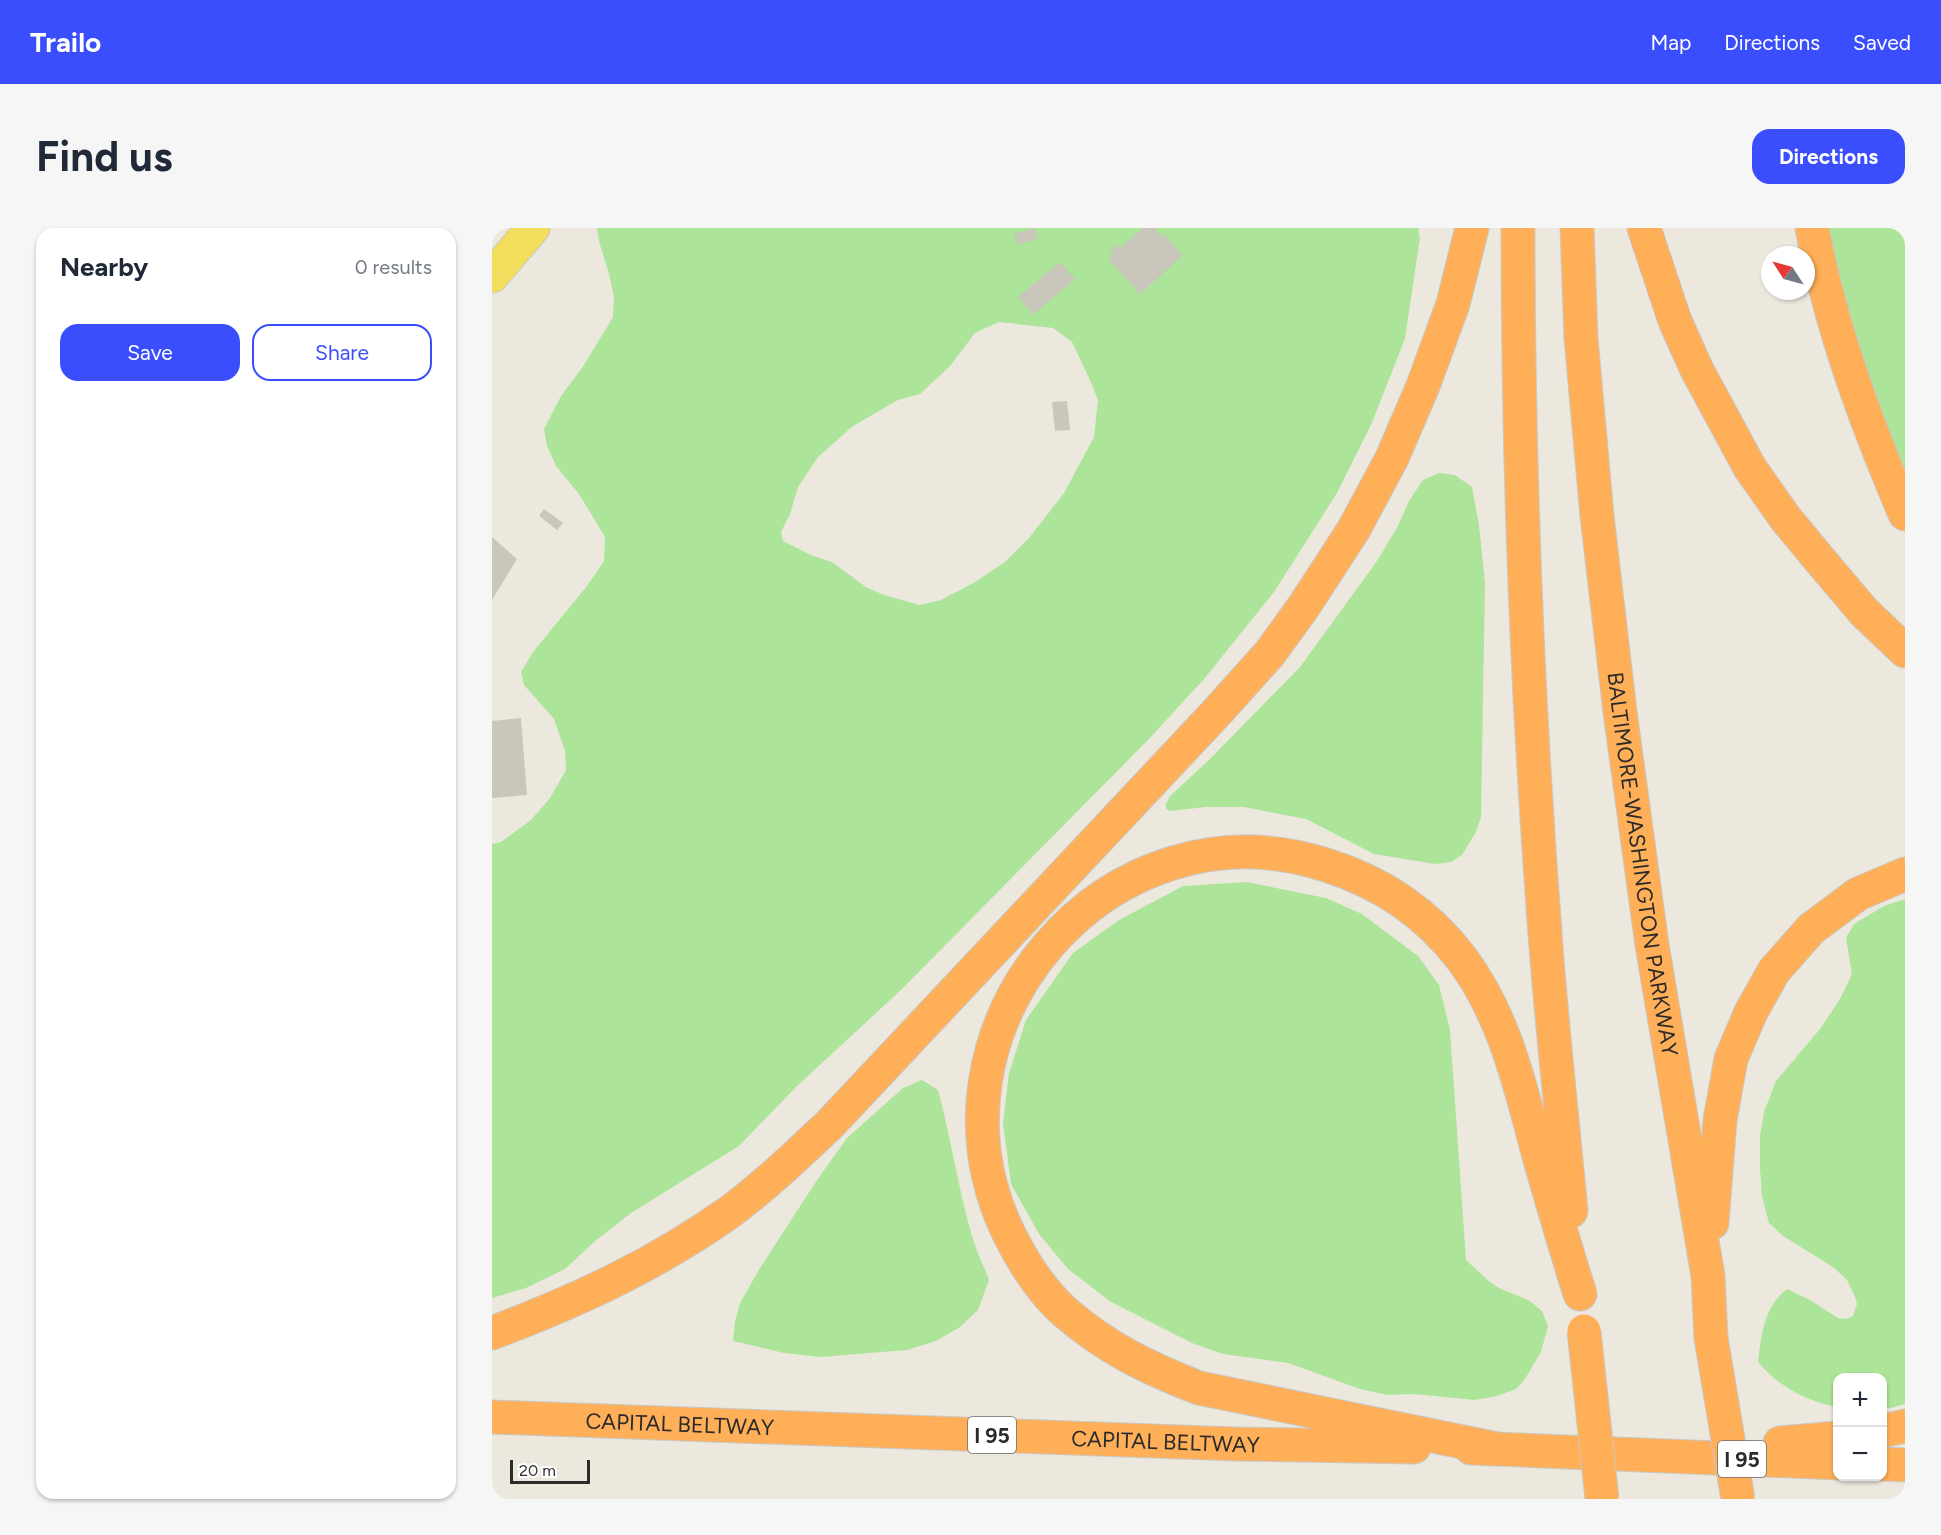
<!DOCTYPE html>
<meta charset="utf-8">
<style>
:root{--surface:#fff;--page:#f6f6f7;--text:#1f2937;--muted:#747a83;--line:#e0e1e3;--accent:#3b4efd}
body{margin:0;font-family:Figtree,sans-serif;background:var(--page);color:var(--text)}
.controls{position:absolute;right:18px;bottom:18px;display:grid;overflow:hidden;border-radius:12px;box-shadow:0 2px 4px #0004}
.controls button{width:54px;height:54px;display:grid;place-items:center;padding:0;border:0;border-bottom:2px solid var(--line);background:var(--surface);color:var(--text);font:30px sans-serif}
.compass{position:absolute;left:1269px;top:18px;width:54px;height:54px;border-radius:50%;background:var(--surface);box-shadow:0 2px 4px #0004;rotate:306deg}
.scale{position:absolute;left:18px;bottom:15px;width:80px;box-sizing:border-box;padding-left:6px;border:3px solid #2b2b2b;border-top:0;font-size:16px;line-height:21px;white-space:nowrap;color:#2b2b2b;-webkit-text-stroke:4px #fff;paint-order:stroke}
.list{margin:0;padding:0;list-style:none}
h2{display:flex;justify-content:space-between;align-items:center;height:78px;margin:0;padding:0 24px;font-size:26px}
h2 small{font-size:20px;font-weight:400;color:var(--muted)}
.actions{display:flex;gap:12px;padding:18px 24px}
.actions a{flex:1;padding:14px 0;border:2px solid var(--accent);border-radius:18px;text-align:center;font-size:21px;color:var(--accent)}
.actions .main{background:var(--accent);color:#fff}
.map{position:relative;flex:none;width:1413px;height:1271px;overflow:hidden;border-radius:18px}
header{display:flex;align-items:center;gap:36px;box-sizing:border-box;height:84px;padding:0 30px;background:var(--accent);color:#fff}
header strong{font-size:28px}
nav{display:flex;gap:33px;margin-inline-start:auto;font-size:21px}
.intro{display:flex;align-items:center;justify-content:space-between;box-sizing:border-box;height:144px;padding:0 36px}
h1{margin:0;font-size:42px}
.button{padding:15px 27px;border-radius:18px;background:var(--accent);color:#fff;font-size:21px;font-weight:700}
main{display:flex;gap:36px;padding:0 36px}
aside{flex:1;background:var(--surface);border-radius:18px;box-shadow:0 2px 4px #0004}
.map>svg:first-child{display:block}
</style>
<header>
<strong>Trailo</strong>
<nav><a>Map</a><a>Directions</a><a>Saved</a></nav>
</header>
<div class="intro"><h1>Find us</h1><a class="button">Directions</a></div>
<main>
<aside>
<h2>Nearby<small>0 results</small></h2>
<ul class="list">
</ul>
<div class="actions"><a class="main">Save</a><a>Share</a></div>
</aside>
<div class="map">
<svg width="1413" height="1271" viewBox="0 0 1413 1271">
<rect width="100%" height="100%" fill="#ede8dd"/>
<g fill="#ace599" fill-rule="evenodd">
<path d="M105,0H926L928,9L913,111L879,197L845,265L782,364L712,451L655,513L410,761L304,859L247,918L139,985L102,1014L73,1041L34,1060L0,1070V616L9,614L39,592L58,570L74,542L73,523L62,491L32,457L29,444L41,424L95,358L112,333L113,309L87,266L64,238L55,218L52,201L69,168L90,140L121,89L122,69L117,46L107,13ZM507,94L561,100L580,114L597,150L606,172L602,209L572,265L537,310L513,334L483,354L449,372L428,377L392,367L374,359L340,334L321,328L291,313L289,304L298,286L306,259L326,229L361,198L406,172L428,166L458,138L483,105Z"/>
<polygon points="1320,0 1413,0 1413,286"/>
<polygon points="947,245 963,247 980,259 987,297 993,355 989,589 984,604 970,627 959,634 943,636 882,626 814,591 782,585 752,579 714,579 678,583 674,581 674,576 678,568 718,531 808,439 885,333 906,298 917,273 931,252"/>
<polygon points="755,654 834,670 870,686 926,728 947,757 958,802 974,1032 998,1054 1007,1060 1038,1073 1050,1083 1056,1098 1049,1124 1033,1151 1024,1161 1005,1168 983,1172 922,1166 895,1167 868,1161 796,1135 731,1126 700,1115 619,1074 576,1041 547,1006 519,956 511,895 517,845 534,792 581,725 627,692 691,658"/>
<path d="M1413,671V1176L1399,1180H1391L1390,1150H1346L1345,1179H1344C1313,1172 1287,1159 1266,1134C1269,1108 1272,1078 1295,1061L1318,1072L1346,1090L1354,1091L1361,1088L1365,1076L1363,1069L1355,1052L1341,1039L1291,1008L1277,995L1270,968L1268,941V908L1272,884L1284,853L1328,801L1348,771L1360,746L1354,710L1362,696L1392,678Z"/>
<path d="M430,852L446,862C459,910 466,960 480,1008C484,1023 492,1038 497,1052L486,1082L468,1099L444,1113L415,1122L328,1129L292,1125L241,1113L243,1094L248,1075L268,1040L325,952L355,910L411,860Z"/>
</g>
<g fill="#c9c6bc">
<polygon points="543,0 546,10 525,17 522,6"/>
<polygon points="651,0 663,0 670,8 672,6 691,27 648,66 616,31 621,27 617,23 625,16 628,20"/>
<polygon points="568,34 583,51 541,87 526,69"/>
<polygon points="575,173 578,202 563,203 560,174"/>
<polygon points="52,281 71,295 65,302 47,288"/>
<polygon points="0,309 25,331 0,372"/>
<polygon points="29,490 35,567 0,570 0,493"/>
</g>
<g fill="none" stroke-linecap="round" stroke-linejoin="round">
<g stroke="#c8c8c8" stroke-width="35">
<polyline id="major" points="0,48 41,0"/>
</g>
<g stroke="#c8c8c8" stroke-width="35">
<g id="highway">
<path d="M1026,0C1026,244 1036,489 1055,732C1062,816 1071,900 1079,983"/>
<path id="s1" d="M1085,0L1089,110L1105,288L1128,484L1160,717L1216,1048L1219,1110"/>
<polyline points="1152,0 1183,93 1205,142 1258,240 1294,291 1333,338 1372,384 1413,423"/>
<path d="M1320,0C1339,100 1373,192 1413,286"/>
<polyline points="1220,995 1228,892 1239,831 1259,784 1282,743 1319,701 1366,666 1413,646"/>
<path d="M0,1105C87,1072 163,1037 239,983C274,957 306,926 338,896L726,483L778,425L812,378L862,301L900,230L931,158L961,76L980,0"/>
<path id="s2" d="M0,1189L744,1216L922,1219"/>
<polyline points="1390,1203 1413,1198"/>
<polyline points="1288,1215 1346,1210"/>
<polyline points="979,1220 1346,1235"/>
<path d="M1000,1220L707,1160C656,1140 616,1121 574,1085C550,1064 531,1034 517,1006C417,800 616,566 834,637C889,654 935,685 970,731C1014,790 1029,862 1048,932C1061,977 1074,1022 1088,1066"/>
<polyline points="1390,1236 1413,1237"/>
</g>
</g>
<use href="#major" stroke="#f3dd5d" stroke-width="33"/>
<use href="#highway" stroke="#ffaf57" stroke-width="33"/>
<g stroke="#c8c8c8" stroke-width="35" stroke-linecap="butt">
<g id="highway-bridge">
<polyline points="1092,1103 1110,1271"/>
<polyline points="1219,1110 1246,1271"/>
</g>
</g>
<use href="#highway-bridge" stroke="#ffaf57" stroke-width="33"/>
</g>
<g text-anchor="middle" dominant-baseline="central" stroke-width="4.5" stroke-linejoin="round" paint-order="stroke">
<g fill="#fff" stroke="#6b6b6b" stroke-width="1.5">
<rect x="476" y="1189" width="48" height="36" rx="4.5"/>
<rect x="1226" y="1213" width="48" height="36" rx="4.5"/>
</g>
<g font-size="21" font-weight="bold" fill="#2b2b2b">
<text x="500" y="1207">I 95</text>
<text x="1250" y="1231">I 95</text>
</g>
<g font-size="22" fill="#2b2b2b" stroke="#fff">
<text stroke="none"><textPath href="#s1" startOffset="640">BALTIMORE-WASHINGTON PARKWAY</textPath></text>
<text stroke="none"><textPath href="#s2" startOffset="188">CAPITAL BELTWAY</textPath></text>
<text stroke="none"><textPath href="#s2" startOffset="674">CAPITAL BELTWAY</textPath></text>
</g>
</g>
</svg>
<div class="controls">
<button>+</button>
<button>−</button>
</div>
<svg class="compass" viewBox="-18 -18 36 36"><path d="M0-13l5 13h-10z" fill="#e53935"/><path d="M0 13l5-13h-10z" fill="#747a83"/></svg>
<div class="scale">20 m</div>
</div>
</main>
